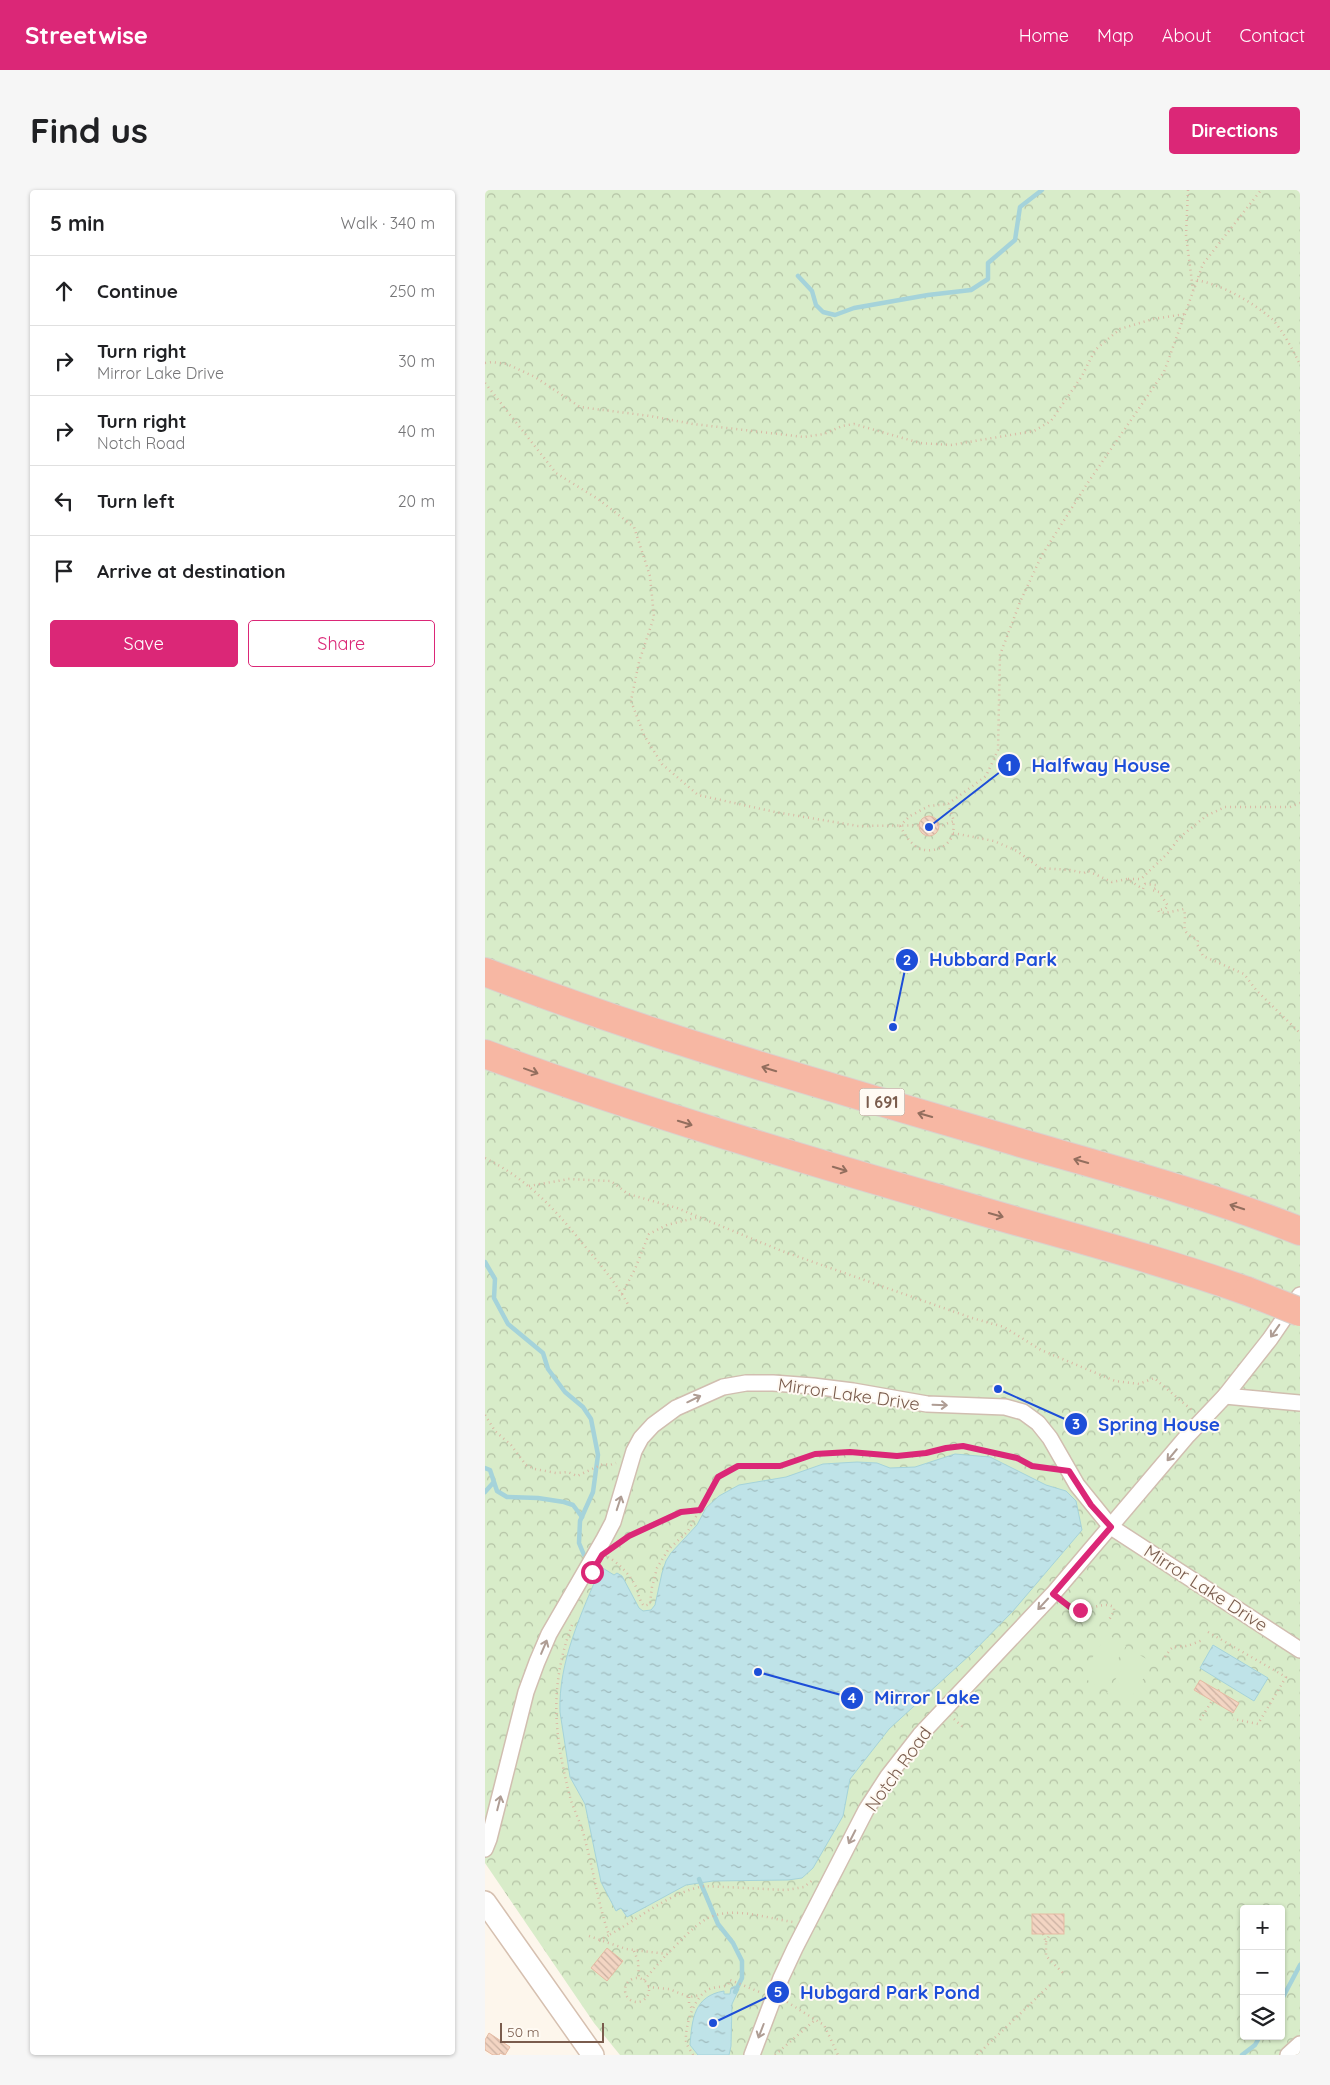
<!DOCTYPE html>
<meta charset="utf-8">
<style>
:root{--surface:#fff;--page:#f6f6f6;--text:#202124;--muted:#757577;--line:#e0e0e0;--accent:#db2777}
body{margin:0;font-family:Quicksand,sans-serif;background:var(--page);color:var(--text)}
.controls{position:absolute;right:15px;bottom:15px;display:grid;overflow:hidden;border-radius:5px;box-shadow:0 1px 4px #0004}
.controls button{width:45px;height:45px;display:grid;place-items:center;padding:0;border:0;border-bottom:1px solid var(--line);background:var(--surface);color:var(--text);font:25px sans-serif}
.scale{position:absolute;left:15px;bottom:12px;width:104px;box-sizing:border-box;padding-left:5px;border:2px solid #7a5c4d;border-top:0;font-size:14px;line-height:18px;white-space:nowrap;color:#7a5c4d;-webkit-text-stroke:4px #fffaf3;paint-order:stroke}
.stop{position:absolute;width:15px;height:15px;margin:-11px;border:4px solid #db2777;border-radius:50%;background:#fff}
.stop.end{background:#db2777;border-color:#fff;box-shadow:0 1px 5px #0008}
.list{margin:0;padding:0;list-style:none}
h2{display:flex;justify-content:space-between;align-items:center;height:65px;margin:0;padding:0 20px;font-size:21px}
h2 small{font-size:16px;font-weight:400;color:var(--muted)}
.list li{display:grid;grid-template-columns:32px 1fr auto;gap:15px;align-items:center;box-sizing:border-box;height:70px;padding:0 20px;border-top:1px solid var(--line)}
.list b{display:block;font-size:19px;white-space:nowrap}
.list p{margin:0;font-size:16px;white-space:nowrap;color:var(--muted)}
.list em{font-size:16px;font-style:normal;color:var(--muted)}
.actions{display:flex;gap:10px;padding:15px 20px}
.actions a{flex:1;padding:11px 0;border:1px solid var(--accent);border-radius:5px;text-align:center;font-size:18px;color:var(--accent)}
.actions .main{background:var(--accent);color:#fff}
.icon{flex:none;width:28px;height:28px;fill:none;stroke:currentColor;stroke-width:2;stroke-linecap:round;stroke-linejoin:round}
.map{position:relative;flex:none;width:815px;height:1865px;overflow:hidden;border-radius:5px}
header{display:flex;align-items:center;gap:30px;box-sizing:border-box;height:70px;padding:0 25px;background:var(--accent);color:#fff}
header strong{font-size:24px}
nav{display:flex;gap:28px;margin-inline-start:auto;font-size:18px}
.intro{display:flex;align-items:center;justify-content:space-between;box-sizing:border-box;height:120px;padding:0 30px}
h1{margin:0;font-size:35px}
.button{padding:12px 22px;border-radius:5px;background:var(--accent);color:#fff;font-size:18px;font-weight:700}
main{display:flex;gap:30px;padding:0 30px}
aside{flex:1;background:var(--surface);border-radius:5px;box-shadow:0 1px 4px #0004}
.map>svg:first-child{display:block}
</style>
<header>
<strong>Streetwise</strong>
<nav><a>Home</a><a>Map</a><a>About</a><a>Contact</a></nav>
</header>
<div class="intro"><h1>Find us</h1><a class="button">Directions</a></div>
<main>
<aside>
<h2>5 min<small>Walk · 340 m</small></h2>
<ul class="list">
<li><svg class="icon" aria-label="ahead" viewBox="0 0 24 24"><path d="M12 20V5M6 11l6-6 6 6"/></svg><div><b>Continue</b></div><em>250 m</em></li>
<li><svg class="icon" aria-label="right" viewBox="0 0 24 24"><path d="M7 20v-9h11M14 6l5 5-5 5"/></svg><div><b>Turn right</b><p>Mirror Lake Drive</p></div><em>30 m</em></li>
<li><svg class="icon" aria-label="right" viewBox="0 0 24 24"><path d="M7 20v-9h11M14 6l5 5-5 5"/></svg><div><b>Turn right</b><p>Notch Road</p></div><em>40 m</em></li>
<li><svg class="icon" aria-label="left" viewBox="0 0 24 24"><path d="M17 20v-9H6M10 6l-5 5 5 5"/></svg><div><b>Turn left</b></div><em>20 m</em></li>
<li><svg class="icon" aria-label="arrive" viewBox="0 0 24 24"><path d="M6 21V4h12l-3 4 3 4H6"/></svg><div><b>Arrive at destination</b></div></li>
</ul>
<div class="actions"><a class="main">Save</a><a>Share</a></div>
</aside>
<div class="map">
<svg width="815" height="1865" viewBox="0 0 815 1865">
<defs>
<pattern id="forest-crowns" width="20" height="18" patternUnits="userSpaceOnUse" patternTransform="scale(1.25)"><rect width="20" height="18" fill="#d8ecc9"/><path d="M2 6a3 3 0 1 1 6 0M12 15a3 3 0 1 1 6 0" fill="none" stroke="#b4c2a5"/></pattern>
<pattern id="water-ripples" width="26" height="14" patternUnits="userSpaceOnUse" patternTransform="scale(1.25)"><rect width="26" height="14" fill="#bfe3e8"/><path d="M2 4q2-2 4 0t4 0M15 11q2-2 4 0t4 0" fill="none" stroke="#a0bbbe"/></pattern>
<pattern id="building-back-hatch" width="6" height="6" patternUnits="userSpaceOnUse" patternTransform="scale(1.25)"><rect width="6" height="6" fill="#f3d5c3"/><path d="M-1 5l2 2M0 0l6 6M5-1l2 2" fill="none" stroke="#cab0a1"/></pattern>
</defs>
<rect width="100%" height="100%" fill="#fdf6ec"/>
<path fill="url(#forest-crowns)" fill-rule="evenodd" d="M0,0H815V1865H135L109,1833L0,1673ZM759,1719H796V1846H759Z"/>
<g fill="#d8ecc9">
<polygon points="622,1444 641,1456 615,1498 596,1486"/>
<polygon points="648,1461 668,1473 642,1515 622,1503"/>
</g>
<g fill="url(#water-ripples)" stroke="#a5d3da">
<path d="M470,1264L505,1267L561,1295L581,1301L591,1311L597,1340L528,1421L487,1463L404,1539L365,1589L358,1626L328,1678L317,1688L303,1690L228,1691L201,1695L142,1727L136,1718L131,1721L116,1692L100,1614L85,1587L75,1522C73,1472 97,1422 116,1377L129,1385L132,1383L137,1386L154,1418L158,1421L166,1420L170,1415L177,1383L181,1371L186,1363L212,1335L221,1318L234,1306L254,1295L301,1287L338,1274L372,1272L392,1273L405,1278L430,1277Z"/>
<polygon points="728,1455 783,1488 769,1511 715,1478"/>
<path d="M250,1796L254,1799L247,1814L246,1856L244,1865H213L205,1855C207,1829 209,1806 239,1801V1804H245L246,1798Z"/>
</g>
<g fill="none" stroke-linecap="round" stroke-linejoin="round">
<g stroke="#a5d3da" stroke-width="4.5">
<polyline points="313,86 327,101 331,115 338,122 350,125 369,118 443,105 486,100 503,89 503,73 530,50 535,17 557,0"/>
<polyline points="0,1072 10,1089 9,1108 23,1134 58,1163 63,1179 80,1202 98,1217 106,1229 113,1265 108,1302 95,1331 94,1353 99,1365"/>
<polyline points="0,1278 5,1280 12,1301 22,1307 53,1308 79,1312 88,1315 97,1327"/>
<polyline points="0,1302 8,1293"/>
<polyline points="214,1689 233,1734 248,1753 257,1771 257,1788 250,1802"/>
<polyline points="796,1811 815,1775"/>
<polyline points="757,1865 770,1855 775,1846"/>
</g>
</g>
<g fill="url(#building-back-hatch)" stroke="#e6bba3">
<circle cx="444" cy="636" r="10"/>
<polygon points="509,1196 517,1197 516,1203 508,1202"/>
<polygon points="715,1490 754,1513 748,1523 709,1500"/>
<rect x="547" y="1724" width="32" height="20"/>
<polygon points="122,1758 138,1771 122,1791 106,1778"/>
<polygon points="4,1843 25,1857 20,1865 15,1863 14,1865 8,1865 0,1860 0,1850"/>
</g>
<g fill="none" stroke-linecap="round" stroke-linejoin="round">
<g stroke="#d1beb0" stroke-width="18">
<g id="street">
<polyline points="740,1206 815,1213"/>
<polyline points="0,1659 4,1649 41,1502 52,1472 64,1444 119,1349 128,1332 149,1261 156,1248 168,1235 191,1218 238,1197 261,1193 288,1193 328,1196 368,1201 442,1214 520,1217 538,1222 553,1233 565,1248 592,1295 626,1337 815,1460"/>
<polyline points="267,1865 296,1788 310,1758 381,1620 403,1586 435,1545 568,1404 703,1245 740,1206 785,1149 815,1105"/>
<polyline points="803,1865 815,1854"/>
</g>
</g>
<g stroke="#d6c0b0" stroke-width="24">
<polyline id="secondary" points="0,1712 108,1865"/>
</g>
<g stroke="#dad1cd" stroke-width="30">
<g id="highway">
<path d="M0,782C175,850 356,900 536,953C630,980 724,1005 815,1041"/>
<path d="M0,864C152,920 307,966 462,1011C562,1041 664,1066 762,1101"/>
</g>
</g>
<g stroke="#d9b8a5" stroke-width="2.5" stroke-dasharray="1 4" stroke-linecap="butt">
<polyline points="703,0 701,45 708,100"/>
<path d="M712,90C739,96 766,111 787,129C797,139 809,162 815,175"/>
<polyline points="0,173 7,172 22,174 50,187 95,217 165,226 208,234 319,247 339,244 357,236 369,234 435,253 466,255 549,241 566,231 597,186 610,160 635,139 668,129 700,124"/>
<polyline points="0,193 71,283 113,309 149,337 165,386 169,427 154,472 146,511 159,545 177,574 213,605 290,622 373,636 458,635 469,631 463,614"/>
<polyline points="415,636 425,626 444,616 463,614 501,586 513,560 515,465 535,412 557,365 602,294 679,182 718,74 776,0"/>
<path d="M415,636C419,643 423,650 429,655C441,666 465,659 468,643C469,639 468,634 469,631"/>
<path d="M468,643L509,651L532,661L555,678L585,680L599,683L603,681L627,692L642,689L658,699L660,694L671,695V698L667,700L674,702L683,716L680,719L673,720L674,722L680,723L699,719C703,738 692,740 713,750L712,754L718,766L759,784L772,801L815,843"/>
<polyline points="643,689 656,689 684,662 694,648 721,626 740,617 805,617 815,613"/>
<path d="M0,968C42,989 69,1018 98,1054C115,1074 131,1093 144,1116"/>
<polyline points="44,996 84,989 126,991 143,1004 192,1018 297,1061 487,1128 519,1137 556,1160 630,1191 654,1194 669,1188 708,1221"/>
<polyline points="137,1104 150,1079 164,1044 182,1035 214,1027"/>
<polyline points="0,1225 10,1241 26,1255 41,1275 50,1279 71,1283 83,1282 92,1286 118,1274 125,1275 131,1273"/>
<path d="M134,1352C158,1336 186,1323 215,1320"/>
<path d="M123,1367C134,1373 146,1386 151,1397C154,1405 154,1410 159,1416L165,1414L167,1397L172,1378L183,1360L203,1341L233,1287L253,1276H295L330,1264L365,1262L412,1266L441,1263L461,1258L478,1256L532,1268L547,1276L567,1279"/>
<path d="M578,1412C600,1429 613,1409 629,1417V1421L624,1430"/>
<path d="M87,1435C64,1496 69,1545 85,1607C89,1621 97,1635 100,1650C109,1682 113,1714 124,1745C153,1729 187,1701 220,1696L301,1700L319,1697L329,1689"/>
<polyline points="723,1442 801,1487 773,1534 748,1529"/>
<path d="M680,1467C688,1455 687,1457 701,1456C706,1455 712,1452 718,1450"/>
<polyline points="469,1529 480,1539"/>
<polyline points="715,1530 735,1498"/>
<polyline points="558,1744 561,1752 561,1766 578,1783"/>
<path d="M104,1746L141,1759L182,1764C194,1753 208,1736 223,1728C249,1716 281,1728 308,1732"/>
<polyline points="114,1751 124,1745"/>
<polyline points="561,1752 565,1744"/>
<polyline points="149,1761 153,1771 154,1789"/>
<circle cx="152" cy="1800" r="12"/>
<polyline points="159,1790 182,1764"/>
<polyline points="163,1797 184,1799 204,1807 216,1805"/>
<polyline points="204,1807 204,1813 207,1819"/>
<polyline points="302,1812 339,1835 353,1865"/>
<path d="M208,1865C206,1861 202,1856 201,1851C200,1836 208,1810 221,1801C227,1796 236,1798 243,1795L245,1790L277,1803"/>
<polyline points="290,1865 330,1830"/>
<polyline points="492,1865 565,1795"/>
</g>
<use href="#street" stroke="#fff" stroke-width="15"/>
<use href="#secondary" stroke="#fff" stroke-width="21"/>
<use href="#highway" stroke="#f7b7a3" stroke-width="28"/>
<g stroke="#dad1cd" stroke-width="30" stroke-linecap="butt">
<polyline id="highway-bridge" points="762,1101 815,1122"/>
</g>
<use href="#highway-bridge" stroke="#f7b7a3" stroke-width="28"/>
</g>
<defs><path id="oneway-shaft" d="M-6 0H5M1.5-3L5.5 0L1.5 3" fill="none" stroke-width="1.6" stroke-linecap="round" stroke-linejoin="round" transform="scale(1.25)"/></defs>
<g stroke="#936e5e">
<use href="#oneway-shaft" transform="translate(284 879) rotate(-163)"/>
<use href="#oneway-shaft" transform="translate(46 881) rotate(20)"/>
<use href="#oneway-shaft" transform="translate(440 925) rotate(-164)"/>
<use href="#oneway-shaft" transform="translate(200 933) rotate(17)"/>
<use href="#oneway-shaft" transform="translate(596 971) rotate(-164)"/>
<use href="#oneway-shaft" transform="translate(355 979) rotate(17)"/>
<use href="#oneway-shaft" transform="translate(752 1017) rotate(-162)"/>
<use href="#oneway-shaft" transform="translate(511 1025) rotate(16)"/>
</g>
<g stroke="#af9d94">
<use href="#oneway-shaft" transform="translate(790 1141) rotate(125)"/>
<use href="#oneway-shaft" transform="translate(209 1209) rotate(-26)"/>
<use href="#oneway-shaft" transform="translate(455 1215) rotate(2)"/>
<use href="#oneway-shaft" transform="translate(687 1265) rotate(130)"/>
<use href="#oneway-shaft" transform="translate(134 1313) rotate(-72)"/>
<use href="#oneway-shaft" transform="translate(558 1414) rotate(133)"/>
<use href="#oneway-shaft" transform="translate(59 1457) rotate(-67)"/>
<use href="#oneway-shaft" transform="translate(14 1613) rotate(-76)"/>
<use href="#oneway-shaft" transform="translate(367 1647) rotate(117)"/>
<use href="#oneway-shaft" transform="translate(276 1841) rotate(111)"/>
</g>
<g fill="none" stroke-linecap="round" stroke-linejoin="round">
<polyline stroke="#db2777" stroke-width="6" points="107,1382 117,1365 144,1346 196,1322 215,1320 233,1287 253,1276 295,1276 330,1264 365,1262 412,1266 441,1263 461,1258 478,1256 532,1268 547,1276 584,1281 606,1315 626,1337 568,1404 585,1417 595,1420"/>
</g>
<g text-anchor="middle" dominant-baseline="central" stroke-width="4" stroke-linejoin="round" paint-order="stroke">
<rect fill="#fffaf3" stroke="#a28b7f" stroke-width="1" x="374.5" y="898.5" width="45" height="27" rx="4"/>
<g font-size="16" font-weight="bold" fill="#7a5c4d">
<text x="397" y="912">I 691</text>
</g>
<g font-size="18" fill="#7a5c4d" stroke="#fffaf3">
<text transform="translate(364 1204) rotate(8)">Mirror Lake Drive</text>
<text transform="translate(721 1398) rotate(33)">Mirror Lake Drive</text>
<text transform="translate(413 1579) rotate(-54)">Notch Road</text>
</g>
</g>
<path fill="none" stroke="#1d4ed8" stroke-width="2" d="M444 637L524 575M408 837L422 770M513 1199L591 1234M273 1482L367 1508M228 1833L293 1802"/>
<g fill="#1d4ed8" stroke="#fffaf3" stroke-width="2">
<circle cx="444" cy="637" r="5"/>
<circle cx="408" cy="837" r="5"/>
<circle cx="513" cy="1199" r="5"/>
<circle cx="273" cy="1482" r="5"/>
<circle cx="228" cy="1833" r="5"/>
<circle cx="524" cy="575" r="12"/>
<circle cx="422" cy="770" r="12"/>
<circle cx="591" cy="1234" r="12"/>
<circle cx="367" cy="1508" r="12"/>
<circle cx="293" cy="1802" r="12"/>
</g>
<g font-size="15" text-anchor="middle" font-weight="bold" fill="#fff">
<text x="524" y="581">1</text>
<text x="422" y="775">2</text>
<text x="591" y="1239">3</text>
<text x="367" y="1513">4</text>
<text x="293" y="1807">5</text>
</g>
<g font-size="19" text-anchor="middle" font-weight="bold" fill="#1d4ed8" stroke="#fffaf3" stroke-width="4" stroke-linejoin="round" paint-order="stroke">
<text x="616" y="582">Halfway House</text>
<text x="508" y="776">Hubbard Park</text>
<text x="674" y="1241">Spring House</text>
<text x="442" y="1514">Mirror Lake</text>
<text x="405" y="1809">Hubgard Park Pond</text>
</g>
</svg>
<div class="controls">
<button>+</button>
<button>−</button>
<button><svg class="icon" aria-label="layers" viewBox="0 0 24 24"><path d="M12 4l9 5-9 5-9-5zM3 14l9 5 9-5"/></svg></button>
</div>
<div class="scale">50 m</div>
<div class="stop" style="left:107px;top:1382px"></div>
<div class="stop end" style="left:595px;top:1420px"></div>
</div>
</main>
